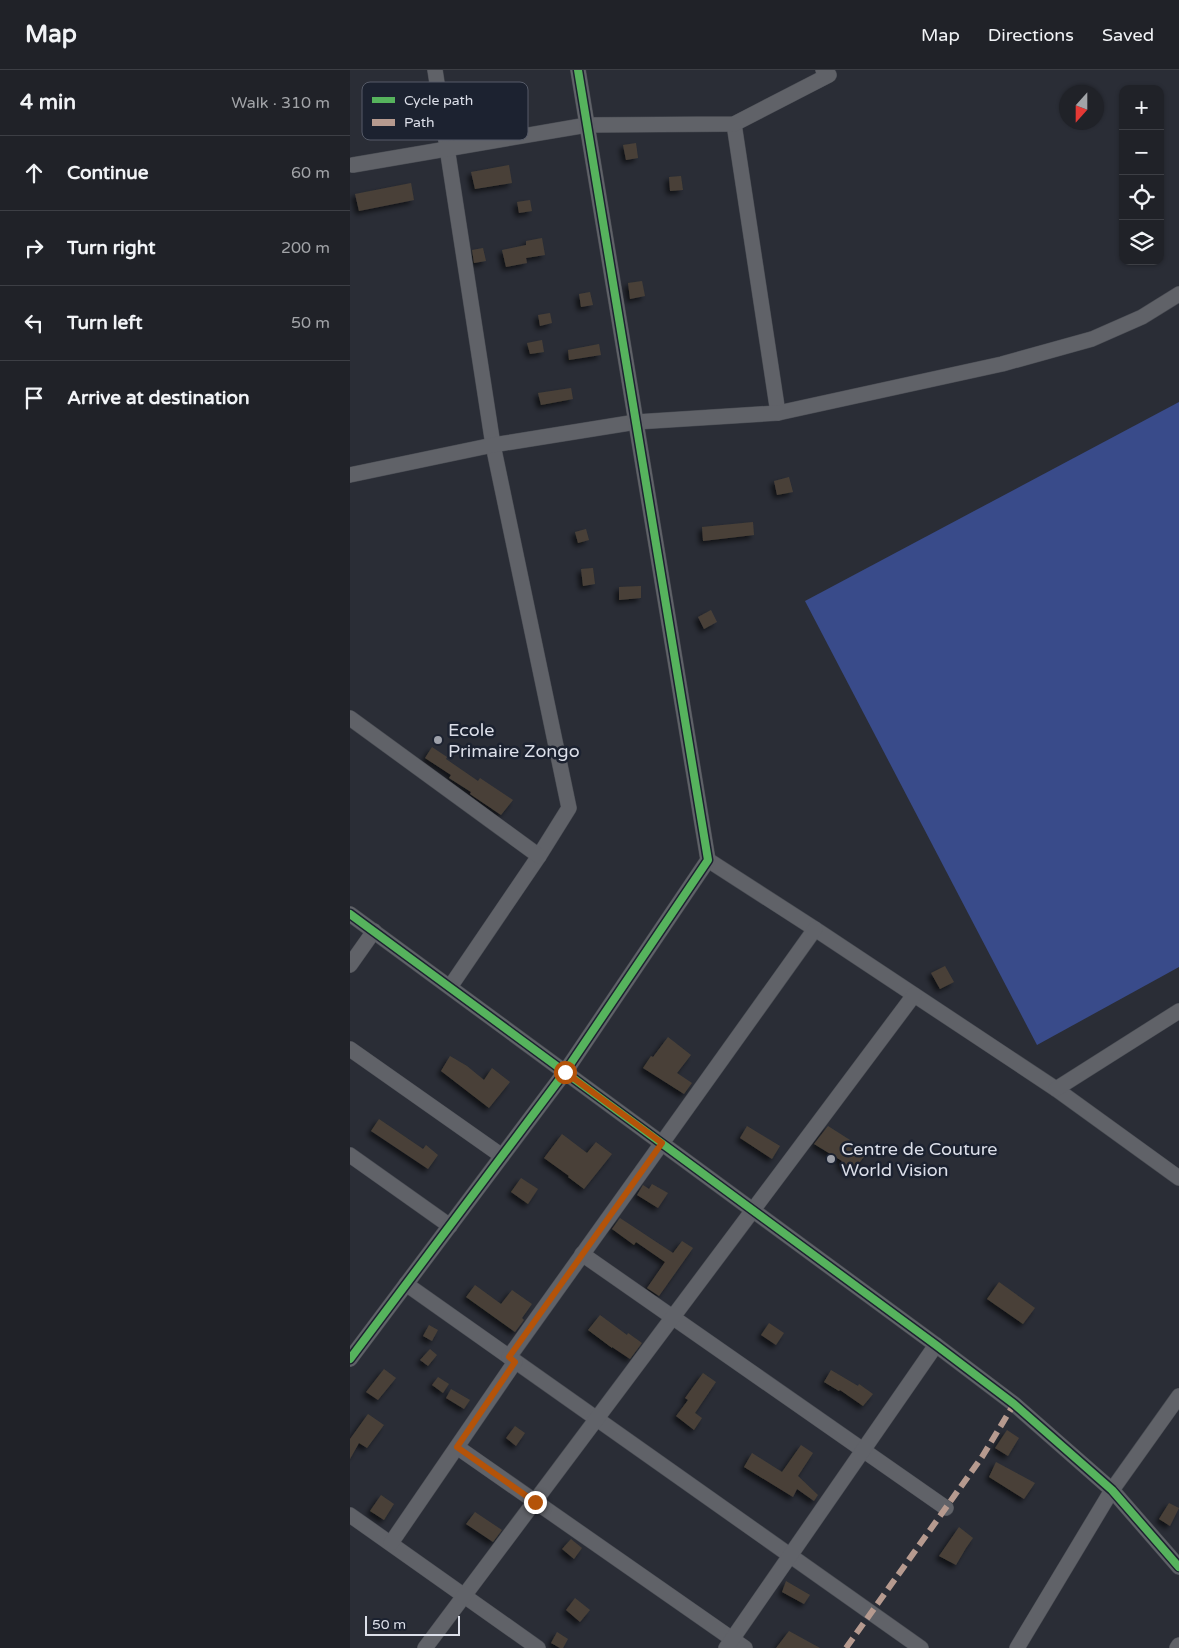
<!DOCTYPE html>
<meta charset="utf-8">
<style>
:root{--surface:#202228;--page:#282a30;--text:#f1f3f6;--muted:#a2a4a8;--line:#3d3f45}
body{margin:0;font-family:"Varela Round",sans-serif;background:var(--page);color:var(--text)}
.controls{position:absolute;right:15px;top:15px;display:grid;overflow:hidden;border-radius:10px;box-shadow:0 1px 4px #0004}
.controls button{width:45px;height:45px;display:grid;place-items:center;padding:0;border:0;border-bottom:1px solid var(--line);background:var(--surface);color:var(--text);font:25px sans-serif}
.compass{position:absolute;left:709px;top:15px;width:45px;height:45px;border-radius:50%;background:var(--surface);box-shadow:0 1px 4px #0004;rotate:201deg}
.scale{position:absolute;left:15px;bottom:12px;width:95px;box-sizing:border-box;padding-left:5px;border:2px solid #dcdfe9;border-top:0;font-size:14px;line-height:18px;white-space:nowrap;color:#dcdfe9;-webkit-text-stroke:4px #1c2230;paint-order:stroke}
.stop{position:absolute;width:15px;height:15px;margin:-11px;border:4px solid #b45309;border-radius:50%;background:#fff}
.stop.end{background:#b45309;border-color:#fff;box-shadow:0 1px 5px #0008}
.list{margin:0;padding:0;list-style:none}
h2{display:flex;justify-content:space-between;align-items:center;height:65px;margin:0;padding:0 20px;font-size:21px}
h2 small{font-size:16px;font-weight:400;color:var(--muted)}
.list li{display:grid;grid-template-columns:32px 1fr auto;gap:15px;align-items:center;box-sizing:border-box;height:75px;padding:0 20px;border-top:1px solid var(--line)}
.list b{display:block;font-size:19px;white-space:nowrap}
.list em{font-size:16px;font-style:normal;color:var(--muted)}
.icon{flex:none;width:28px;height:28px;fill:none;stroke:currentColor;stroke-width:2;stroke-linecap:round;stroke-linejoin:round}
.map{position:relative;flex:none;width:829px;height:1578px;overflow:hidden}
header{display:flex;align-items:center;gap:30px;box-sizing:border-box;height:70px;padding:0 25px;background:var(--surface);border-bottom:1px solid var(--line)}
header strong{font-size:24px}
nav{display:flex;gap:28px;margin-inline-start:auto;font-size:18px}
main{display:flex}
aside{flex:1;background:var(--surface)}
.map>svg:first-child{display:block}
</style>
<header>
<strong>Map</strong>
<nav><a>Map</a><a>Directions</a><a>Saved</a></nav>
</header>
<main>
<aside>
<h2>4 min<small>Walk · 310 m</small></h2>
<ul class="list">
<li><svg class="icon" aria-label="ahead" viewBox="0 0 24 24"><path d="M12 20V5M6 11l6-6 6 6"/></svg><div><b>Continue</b></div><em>60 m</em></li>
<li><svg class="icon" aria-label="right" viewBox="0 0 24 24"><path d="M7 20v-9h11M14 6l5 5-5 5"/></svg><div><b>Turn right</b></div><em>200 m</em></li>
<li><svg class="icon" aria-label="left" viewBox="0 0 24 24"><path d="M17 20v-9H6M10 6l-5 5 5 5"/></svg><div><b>Turn left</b></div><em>50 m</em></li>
<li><svg class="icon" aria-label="arrive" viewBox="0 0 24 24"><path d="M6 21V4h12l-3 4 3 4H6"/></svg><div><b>Arrive at destination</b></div></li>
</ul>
</aside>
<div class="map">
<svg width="829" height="1578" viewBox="0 0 829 1578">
<defs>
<filter id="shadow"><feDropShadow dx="-3.5" dy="3.5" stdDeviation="2.5" flood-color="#0009"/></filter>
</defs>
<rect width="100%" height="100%" fill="#2a2d36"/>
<polygon fill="#394b8a" points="829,332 829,897 687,975 455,531"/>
<g fill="#494138" filter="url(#shadow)">
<polygon points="286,73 288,88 276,90 273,75"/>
<polygon points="159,95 162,113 125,119 121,102"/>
<polygon points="331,106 333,120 320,121 319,107"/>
<polygon points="61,113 64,130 9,141 5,124"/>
<polygon points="180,130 182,141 169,143 167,132"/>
<polygon points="192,168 195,185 176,188 177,193 156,197 152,180 176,175 176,171"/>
<polygon points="133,178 136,191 124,193 122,180"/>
<polygon points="292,211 295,226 280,229 278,213"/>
<polygon points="240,222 243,235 231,237 229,224"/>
<polygon points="200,243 202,253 190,256 188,245"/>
<polygon points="192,270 194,282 180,284 177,273"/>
<polygon points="249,274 251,285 219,290 218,280"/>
<polygon points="221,318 223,329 191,335 188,323"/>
<polygon points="439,407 443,422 427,425 424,411"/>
<polygon points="403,452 404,465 353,471 352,457"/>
<polygon points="236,459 239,470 228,473 225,462"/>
<polygon points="243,498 245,514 233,516 231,499"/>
<polygon points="291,516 291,528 269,530 269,517"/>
<polygon points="361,540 367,552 354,559 348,547"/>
<polygon points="82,677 97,687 96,689 128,711 130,708 163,730 151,745 120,724 121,722 99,708 101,705 75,688"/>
<polygon points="595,896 604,912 590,919 581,903"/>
<polygon points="318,967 341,985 327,1003 342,1013 334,1024 293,998 301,986 303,987"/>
<polygon points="100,986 117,996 134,1010 142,998 160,1012 139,1038 91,1001"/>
<polygon points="29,1049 73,1079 76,1075 88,1085 78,1099 21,1061"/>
<polygon points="397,1056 430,1076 422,1089 390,1068"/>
<polygon points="478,1056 500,1070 499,1072 516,1084 501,1104 490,1095 492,1091 464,1074"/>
<polygon points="212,1064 237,1083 246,1072 262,1084 234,1119 218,1107 219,1106 194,1088"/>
<polygon points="171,1108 188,1119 178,1134 161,1122"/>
<polygon points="302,1114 318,1123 308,1138 287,1125 293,1115 299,1119"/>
<polygon points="270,1148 323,1183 332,1171 343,1178 309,1226 297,1218 315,1192 286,1172 284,1175 262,1159"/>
<polygon points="649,1212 685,1238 673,1254 637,1229"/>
<polygon points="125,1215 151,1234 162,1220 182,1234 172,1248 174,1250 165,1262 116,1227"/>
<polygon points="250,1245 277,1265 278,1263 292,1273 280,1289 262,1277 262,1278 238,1260"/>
<polygon points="419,1253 434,1263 426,1275 411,1265"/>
<polygon points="79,1255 88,1260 82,1271 73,1266"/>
<polygon points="80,1279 87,1285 78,1296 70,1290"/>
<polygon points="34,1299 46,1308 28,1330 16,1322"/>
<polygon points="481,1300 508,1316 509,1314 523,1324 513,1336 490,1320 489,1321 474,1312"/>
<polygon points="353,1303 366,1312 345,1343 352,1348 344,1360 326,1346 338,1330 335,1328"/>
<polygon points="88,1307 99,1314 93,1323 82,1315"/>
<polygon points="101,1319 120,1330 114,1339 96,1328"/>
<polygon points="18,1344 34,1355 17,1378 9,1373 0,1389 0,1369"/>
<polygon points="165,1356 175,1363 166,1376 156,1368"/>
<polygon points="657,1360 669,1368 658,1386 645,1378"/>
<polygon points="451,1375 463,1383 448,1406 468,1425 464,1431 447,1419 443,1427 394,1397 402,1383 432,1402"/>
<polygon points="646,1392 685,1413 674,1429 639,1407"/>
<polygon points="31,1425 44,1434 34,1450 20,1441"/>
<polygon points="819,1433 829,1438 820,1456 809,1449"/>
<polygon points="125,1442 152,1460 143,1472 116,1454"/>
<polygon points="609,1457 623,1468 616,1478 606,1495 589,1486"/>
<polygon points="221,1469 232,1478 224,1489 212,1479"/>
<polygon points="436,1511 460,1525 454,1534 432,1522"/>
<polygon points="225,1528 240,1540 230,1552 216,1540"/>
<polygon points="439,1561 470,1578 426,1578"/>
<polygon points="207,1562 218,1569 213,1578 210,1578 201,1573"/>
</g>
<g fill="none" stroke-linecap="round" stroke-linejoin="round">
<g stroke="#484b52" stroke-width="16">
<g id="minor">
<polyline points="85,0 143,375 219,738 189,786 100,917"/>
<polyline points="384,54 428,343"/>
<polyline points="3,95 237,55 384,54 479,5 473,0"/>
<polyline points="0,405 143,375 286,352 428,343 652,294 742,269 792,247 829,224"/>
<polyline points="0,648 189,786"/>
<polyline points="358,790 465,859 706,1019 829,1108"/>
<polyline points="0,844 586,1275 664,1334 762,1420 829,1497"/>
<polyline points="0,895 24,861"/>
<polyline points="0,979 152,1086"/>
<polyline points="706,1019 829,941"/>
<polyline points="0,1085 100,1156"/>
<polyline points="232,1184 596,1438"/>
<polyline points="56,1214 571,1578"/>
<polyline points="159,1287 465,859"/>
<polyline points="0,1289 215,1002 358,790 228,0"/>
<polyline points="107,1377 395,1578"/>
<polyline points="0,1445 188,1578"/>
<polyline points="41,1473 165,1292"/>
<polyline points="75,1578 564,925"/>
<polyline points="376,1578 586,1275"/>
<polyline points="667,1578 762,1420 829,1326"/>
<polyline points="827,1578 829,1575"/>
</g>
</g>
<use href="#minor" stroke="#606268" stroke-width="15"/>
<polyline stroke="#b69a8f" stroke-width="6" stroke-dasharray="12 6" stroke-linecap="butt" points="496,1578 632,1387 664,1334"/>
<g stroke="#1c2230" stroke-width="11">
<g id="cycleway">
<polyline points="0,844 586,1275 664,1334 762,1420 829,1497"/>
<polyline points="0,1289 215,1002 358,790 228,0"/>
</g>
</g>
<use href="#cycleway" stroke="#56b35d" stroke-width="8"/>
</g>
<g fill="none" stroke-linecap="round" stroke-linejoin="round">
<polyline stroke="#b45309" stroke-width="6" points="185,1432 107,1377 165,1292 159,1287 312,1073 215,1002"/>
</g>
<g fill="#9ea1aa" stroke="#1c2230" stroke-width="2">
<circle cx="88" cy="670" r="5"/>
<circle cx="481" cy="1089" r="5"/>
</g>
<g text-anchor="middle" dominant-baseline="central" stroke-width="5" stroke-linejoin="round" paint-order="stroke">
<g font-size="18" fill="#dcdfe9" stroke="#1c2230" text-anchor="start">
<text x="98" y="660">Ecole<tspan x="98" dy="21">Primaire Zongo</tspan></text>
<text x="491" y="1079">Centre de Couture<tspan x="491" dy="21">World Vision</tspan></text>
</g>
</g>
<rect x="12" y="12" width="166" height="58" rx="8" fill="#1c2230" stroke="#565b68" stroke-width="1"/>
<rect x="22" y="27" width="23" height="6" fill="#56b35d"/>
<rect x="22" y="49" width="23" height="7" fill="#b69a8f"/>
<g font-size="14" fill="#dcdfe9">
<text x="54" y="35">Cycle path</text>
<text x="54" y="57">Path</text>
</g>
</svg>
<div class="controls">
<button>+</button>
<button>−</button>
<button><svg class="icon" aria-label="locate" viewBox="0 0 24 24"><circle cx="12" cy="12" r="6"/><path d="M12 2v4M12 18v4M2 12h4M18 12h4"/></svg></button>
<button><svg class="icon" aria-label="layers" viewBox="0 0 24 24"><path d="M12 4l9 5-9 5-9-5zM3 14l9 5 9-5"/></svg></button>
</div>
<svg class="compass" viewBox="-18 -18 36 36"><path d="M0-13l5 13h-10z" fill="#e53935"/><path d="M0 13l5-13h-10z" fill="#a2a4a8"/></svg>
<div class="scale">50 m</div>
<div class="stop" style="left:215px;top:1002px"></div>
<div class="stop end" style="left:185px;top:1432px"></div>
</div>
</main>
